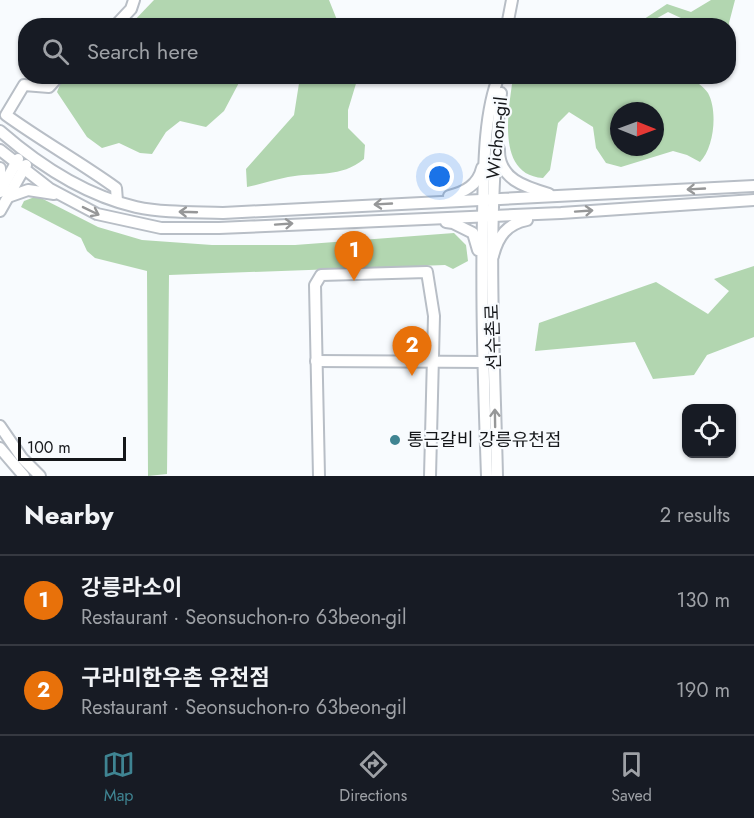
<!DOCTYPE html>
<meta charset="utf-8">
<style>
:root{--surface:#171b24;--page:#242831;--text:#f1f3f6;--muted:#9ea1a6;--line:#363941;--accent:#3f8492}
body{margin:0;font-family:Jost,"Noto Sans KR",sans-serif;background:var(--page);color:var(--text)}
.controls{position:absolute;right:18px;bottom:18px;display:grid;overflow:hidden;border-radius:12px;box-shadow:0 2px 4px #0004}
.controls button{width:54px;height:54px;display:grid;place-items:center;padding:0;border:0;border-bottom:2px solid var(--line);background:var(--surface);color:var(--text);font:30px sans-serif}
.compass{position:absolute;left:610px;top:102px;width:54px;height:54px;border-radius:50%;background:var(--surface);box-shadow:0 2px 4px #0004;rotate:91deg}
.scale{position:absolute;left:18px;bottom:15px;width:108px;box-sizing:border-box;padding-left:6px;border:3px solid #15171a;border-top:0;font-size:16px;line-height:21px;white-space:nowrap;color:#15171a;-webkit-text-stroke:4px #f8fbfe;paint-order:stroke}
.you{position:absolute;left:440px;top:177px;width:21px;height:21px;margin:-15px;border:4px solid #fff;border-radius:50%;background:#1a73e8;box-shadow:0 0 0 9px #1a73e833}
.badge{display:grid;place-items:center;width:39px;height:39px;border-radius:50%;background:var(--accent);color:#fff;font-size:20px;font-weight:700}
.pin{position:absolute;translate:-50% -50px;filter:drop-shadow(0 2px 3px #0008)}
.pin::after{content:'';position:absolute;top:32px;width:21px;height:18px;background:inherit;clip-path:polygon(0 0,100% 0,50% 100%)}
.list{margin:0;padding:0;list-style:none}
h2{display:flex;justify-content:space-between;align-items:center;height:78px;margin:0;padding:0 24px;font-size:26px}
h2 small{font-size:20px;font-weight:400;color:var(--muted)}
.list li{display:grid;grid-template-columns:39px 1fr auto;gap:18px;align-items:center;box-sizing:border-box;height:90px;padding:0 24px;border-top:2px solid var(--line)}
.list b{display:block;font-size:22px;white-space:nowrap}
.list p{margin:0;font-size:20px;white-space:nowrap;color:var(--muted)}
.list em{font-size:20px;font-style:normal;color:var(--muted)}
.icon{flex:none;width:33px;height:33px;fill:none;stroke:currentColor;stroke-width:2;stroke-linecap:round;stroke-linejoin:round}
.map{position:relative;flex:none;width:754px;height:476px;overflow:hidden}
.search{position:absolute;background:var(--surface);box-shadow:0 2px 4px #0004;left:18px;right:18px;top:18px;height:66px;display:flex;align-items:center;gap:15px;box-sizing:border-box;padding:0 21px;border-radius:24px;color:var(--muted);font-size:22px}
.sheet{height:258px;background:var(--surface)}
nav{display:flex;justify-content:space-around;align-items:center;box-sizing:border-box;height:84px;border-top:2px solid var(--line);background:var(--surface);font-size:16px;color:var(--muted)}
nav a{display:grid;justify-items:center;gap:3px}
nav .on{color:var(--accent)}
.map>svg:first-child{display:block}
</style>
<div class="map">
<svg width="754" height="476" viewBox="0 0 754 476">
<rect width="100%" height="100%" fill="#f8fbfe"/>
<g fill="#b2d6b0" fill-rule="evenodd">
<polygon points="154,0 329,0 339,25 130,25"/>
<polygon points="711,0 735,0 729,23 732,46 729,48 728,26 696,25 668,12 645,25 635,25 667,4 691,12"/>
<polygon points="63,77 242,77 224,111 206,127 180,121 166,132 152,154 140,153 119,143 102,148 87,137 57,92"/>
<path d="M300,77H358L348,110V128L365,145L364,159C341,178 316,172 288,177C274,180 261,184 247,187L246,169L294,115Z"/>
<path d="M513,77H690C695,81 704,87 708,93C718,111 714,148 700,162L687,155L673,151L621,167L606,163L596,148L593,127L569,112L558,123L550,170L543,178C495,175 509,108 513,77ZM619,111H655V147H619Z"/>
<polygon points="32,198 41,198 98,227 142,240 212,245 295,245 454,233 466,245 468,261 453,269 445,265 169,275 167,474 148,476 147,271 95,258 87,251 81,238 21,207 24,201"/>
<polygon points="754,266 754,337 707,355 694,375 653,379 635,342 535,351 539,323 656,282 708,314 729,291 714,279"/>
</g>
<g fill="none" stroke-linecap="round" stroke-linejoin="round">
<g stroke="#b8bec6" stroke-width="14">
<g id="minor">
<polyline points="115,26 131,9 134,0"/>
<polyline points="507,26 512,0"/>
<path d="M59,76L49,87L24,85L6,115C42,141 80,162 116,188L117,201"/>
<path d="M0,131C39,165 84,195 136,207C164,213 194,212 223,213L754,186"/>
<path d="M499,149C498,179 525,187 549,194"/>
<polyline points="0,150 50,189 97,214 161,228 219,228 561,213 754,200"/>
<polyline points="0,168 1,189"/>
<polyline points="0,192 18,159"/>
<path d="M449,196C465,192 478,185 482,168"/>
<polyline points="8,197 28,190 54,194"/>
<polyline points="0,211 26,165"/>
<polyline points="446,222 453,223 473,233 478,250"/>
<path d="M493,256C498,236 507,224 527,220"/>
<polyline points="316,361 484,362"/>
<polyline points="0,426 22,458 40,476"/>
<polyline points="0,448 24,476"/>
<polyline points="319,476 315,285 321,275 427,272 434,316 430,476"/>
<path d="M487,476C484,389 481,303 483,216C484,176 483,114 499,76"/>
<path d="M497,476C494,346 486,222 501,93"/>
</g>
</g>
<use href="#minor" stroke="#fff" stroke-width="10"/>
</g>
<defs><path id="oneway-shaft" d="M-6 0H5M1.5-3L5.5 0L1.5 3" fill="none" stroke-width="1.6" stroke-linecap="round" stroke-linejoin="round" transform="scale(1.5)"/></defs>
<g stroke="#969798">
<use href="#oneway-shaft" transform="translate(696 189) rotate(177)"/>
<use href="#oneway-shaft" transform="translate(383 204) rotate(177)"/>
<use href="#oneway-shaft" transform="translate(91 211) rotate(26)"/>
<use href="#oneway-shaft" transform="translate(584 211) rotate(-4)"/>
<use href="#oneway-shaft" transform="translate(188 212) rotate(-178)"/>
<use href="#oneway-shaft" transform="translate(284 224) rotate(-4)"/>
<use href="#oneway-shaft" transform="translate(495 418) rotate(-91)"/>
</g>
<circle fill="#3f8492" stroke="#f8fbfe" stroke-width="2" cx="395" cy="440" r="6"/>
<g text-anchor="middle" dominant-baseline="central" stroke-width="4.5" stroke-linejoin="round" paint-order="stroke">
<g font-size="18" fill="#15171a" stroke="#f8fbfe">
<text transform="translate(497 138) rotate(-84)">Wichon-gil</text>
<text transform="translate(493 337) rotate(-92)">선수촌로</text>
</g>
<g font-size="18" fill="#15171a" stroke="#f8fbfe" text-anchor="start">
<text x="407" y="440">통근갈비 강릉유천점</text>
</g>
</g>
</svg>
<div class="controls">
<button><svg class="icon" aria-label="locate" viewBox="0 0 24 24"><circle cx="12" cy="12" r="6"/><path d="M12 2v4M12 18v4M2 12h4M18 12h4"/></svg></button>
</div>
<svg class="compass" viewBox="-18 -18 36 36"><path d="M0-13l5 13h-10z" fill="#e53935"/><path d="M0 13l5-13h-10z" fill="#9ea1a6"/></svg>
<div class="scale">100 m</div>
<div class="you"></div>
<div class="pin badge" style="left:354px;top:281px;background:#e8710a">1</div>
<div class="pin badge" style="left:412px;top:376px;background:#e8710a">2</div>
<div class="search"><svg class="icon" aria-label="search" viewBox="0 0 24 24"><circle cx="10" cy="10" r="6"/><path d="M15 15l6 6"/></svg>Search here</div>
</div>
<section class="sheet">
<h2>Nearby<small>2 results</small></h2>
<ul class="list">
<li><span class="badge" style="background:#e8710a">1</span><div><b>강릉라소이</b><p>Restaurant · Seonsuchon-ro 63beon-gil</p></div><em>130 m</em></li>
<li><span class="badge" style="background:#e8710a">2</span><div><b>구라미한우촌 유천점</b><p>Restaurant · Seonsuchon-ro 63beon-gil</p></div><em>190 m</em></li>
</ul>
</section>
<nav>
<a class="on"><svg class="icon" aria-label="map" viewBox="0 0 24 24"><path d="M3 6l6-2 6 2 6-2v14l-6 2-6-2-6 2zM9 4v14M15 6v14"/></svg>Map</a>
<a><svg class="icon" aria-label="directions" viewBox="0 0 24 24"><path d="M12 3l9 9-9 9-9-9zM9 14v-3h6M13 9l2 2-2 2"/></svg>Directions</a>
<a><svg class="icon" aria-label="saved" viewBox="0 0 24 24"><path d="M7 4h10v16l-5-4-5 4z"/></svg>Saved</a>
</nav>
